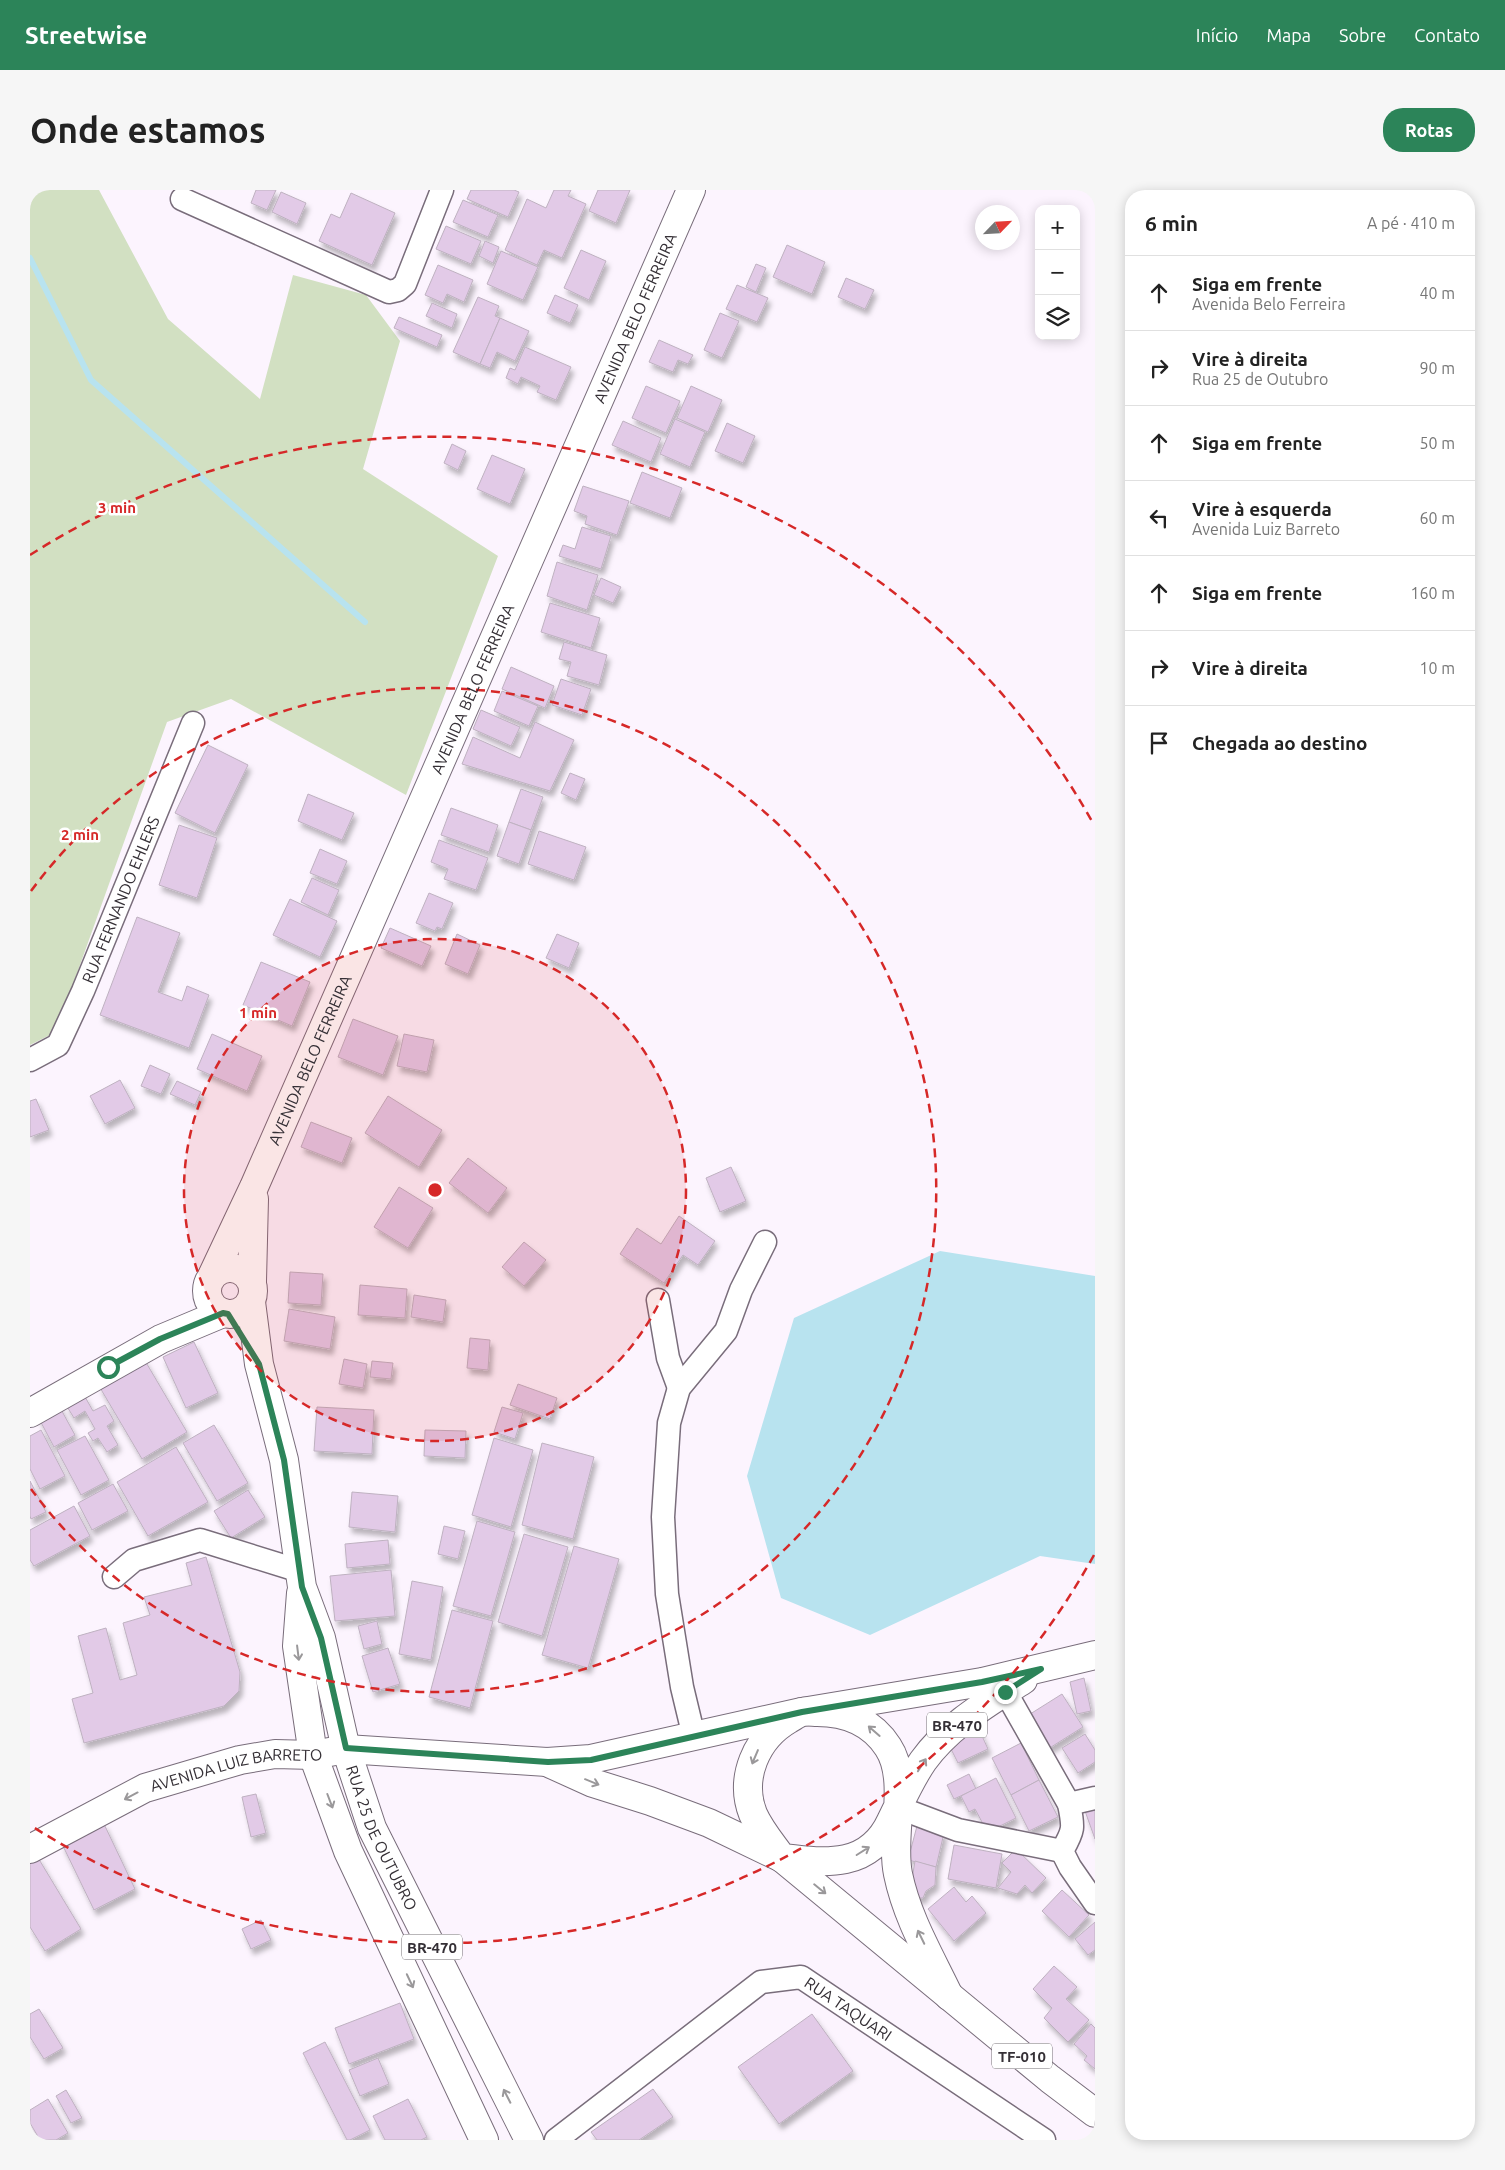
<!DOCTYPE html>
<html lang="pt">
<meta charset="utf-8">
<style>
:root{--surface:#fff;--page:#f6f6f6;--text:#222;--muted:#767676;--line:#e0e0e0;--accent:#2c8459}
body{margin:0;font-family:Ubuntu,sans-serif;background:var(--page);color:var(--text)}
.controls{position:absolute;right:15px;top:15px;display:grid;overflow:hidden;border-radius:10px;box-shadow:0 2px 12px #0003}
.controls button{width:45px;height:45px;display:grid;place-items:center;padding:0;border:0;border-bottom:1px solid var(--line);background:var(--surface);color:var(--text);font:25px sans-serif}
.compass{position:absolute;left:945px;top:15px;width:45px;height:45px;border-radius:50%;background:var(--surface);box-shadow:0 2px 12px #0003;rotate:65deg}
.stop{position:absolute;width:15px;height:15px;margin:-11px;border:4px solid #2c8459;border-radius:50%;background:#fff}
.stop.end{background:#2c8459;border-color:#fff;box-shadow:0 1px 5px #0008}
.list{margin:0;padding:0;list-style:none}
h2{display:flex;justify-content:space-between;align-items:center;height:65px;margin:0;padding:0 20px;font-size:21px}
h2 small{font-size:16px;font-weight:400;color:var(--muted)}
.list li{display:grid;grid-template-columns:32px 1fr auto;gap:15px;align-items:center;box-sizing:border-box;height:75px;padding:0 20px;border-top:1px solid var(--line)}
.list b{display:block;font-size:19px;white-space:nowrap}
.list p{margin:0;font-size:16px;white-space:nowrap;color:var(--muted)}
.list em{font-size:16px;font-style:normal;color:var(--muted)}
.icon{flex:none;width:28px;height:28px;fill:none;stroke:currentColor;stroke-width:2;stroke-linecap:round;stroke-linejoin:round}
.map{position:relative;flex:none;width:1065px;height:1950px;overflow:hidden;border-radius:20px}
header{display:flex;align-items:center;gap:30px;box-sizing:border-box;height:70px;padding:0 25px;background:var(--accent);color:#fff}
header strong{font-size:24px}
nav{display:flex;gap:28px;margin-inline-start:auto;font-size:18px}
.intro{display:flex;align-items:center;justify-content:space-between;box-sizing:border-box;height:120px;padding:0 30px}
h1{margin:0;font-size:35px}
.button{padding:12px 22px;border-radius:20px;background:var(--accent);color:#fff;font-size:18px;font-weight:700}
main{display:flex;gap:30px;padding:0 30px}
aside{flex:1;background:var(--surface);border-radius:20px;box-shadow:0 2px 12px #0003}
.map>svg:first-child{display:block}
</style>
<header>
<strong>Streetwise</strong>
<nav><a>Início</a><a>Mapa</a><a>Sobre</a><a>Contato</a></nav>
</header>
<div class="intro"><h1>Onde estamos</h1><a class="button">Rotas</a></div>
<main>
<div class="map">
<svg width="1065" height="1950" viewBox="0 0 1065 1950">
<defs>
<filter id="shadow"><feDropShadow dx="3" dy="5.5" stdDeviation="2.5" flood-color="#0004"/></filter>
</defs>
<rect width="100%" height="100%" fill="#fcf4fe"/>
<polygon fill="#d2e0c2" points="0,0 69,0 138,129 230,209 263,85 336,105 370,151 333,279 468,366 376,605 201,509 137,532 26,842 0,855"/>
<polygon fill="#b8e3ef" points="910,1061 1065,1086 1065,1374 1010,1366 840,1445 751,1408 717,1286 764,1128"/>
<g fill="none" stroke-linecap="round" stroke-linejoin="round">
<polyline stroke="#b8e3ef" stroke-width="6" points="0,68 61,190 335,432"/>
</g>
<g fill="#e2cae7" stroke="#beb1c0" filter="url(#shadow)">
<polygon points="226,0 246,0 237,20 221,13"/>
<polygon points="441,0 484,0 489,2 478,27 437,9"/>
<polygon points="524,0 541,0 538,6 556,14 532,68 514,60 507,75 475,60 497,9 516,18"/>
<polygon points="568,0 600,0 586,33 559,21"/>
<polygon points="251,2 276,13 267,34 242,22"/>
<polygon points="321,3 365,23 342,75 289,51 301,24 310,28"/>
<polygon points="433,10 468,25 458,47 423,32"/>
<polygon points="416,36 451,51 441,74 406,59"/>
<polygon points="455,51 469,57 463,73 449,66"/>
<polygon points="757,55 795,72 782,104 743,87"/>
<polygon points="551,60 576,71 559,110 534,98"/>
<polygon points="471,61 508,77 493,110 457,94"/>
<polygon points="726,74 736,78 726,102 716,97"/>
<polygon points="408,75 443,90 434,112 417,104 413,113 395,105"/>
<polygon points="816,88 844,100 835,119 808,107"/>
<polygon points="707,95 738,108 727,132 696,119"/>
<polygon points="525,105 548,115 540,133 517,123"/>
<polygon points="448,107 469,116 465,126 470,128 450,174 423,162"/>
<polygon points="402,113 427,124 422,138 396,126"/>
<polygon points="690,123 709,131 692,168 674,160"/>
<polygon points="369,127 412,145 407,157 364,138"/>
<polygon points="470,128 499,141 485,171 467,162 460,178 450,174"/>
<polygon points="629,150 663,165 658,174 648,170 643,182 619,172"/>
<polygon points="495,157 541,177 526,210 507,202 510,196 491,187 488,194 476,188 480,178 485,180"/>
<polygon points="616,196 650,211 636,243 602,228"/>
<polygon points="661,196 692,210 678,242 647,228"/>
<polygon points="645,229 675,242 660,277 630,264"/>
<polygon points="593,231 631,248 621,272 582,255"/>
<polygon points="697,233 725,246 713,273 685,261"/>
<polygon points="422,254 436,261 428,280 414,273"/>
<polygon points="462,265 495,279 480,314 447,299"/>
<polygon points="612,282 652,298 640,328 600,313"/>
<polygon points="553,296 599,311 587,345 555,334 557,326 544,321"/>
<polygon points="552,337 581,346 571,379 529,366 533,355 545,359"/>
<polygon points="527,372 568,385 557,420 517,406"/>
<polygon points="571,388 591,397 583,413 564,405"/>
<polygon points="520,413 570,428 561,458 511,442"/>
<polygon points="534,452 577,465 569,495 537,486 541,472 529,469"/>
<polygon points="481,477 524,496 515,518 472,499"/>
<polygon points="531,489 561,499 552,525 522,515"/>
<polygon points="472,501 508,516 499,536 464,521"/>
<polygon points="451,520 490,537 481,556 443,539"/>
<polygon points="505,532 544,550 520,601 432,574 443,547 490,568"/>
<polygon points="178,555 218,575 185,643 145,623"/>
<polygon points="540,583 555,589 546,610 531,603"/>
<polygon points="491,599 513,607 501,640 479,632"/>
<polygon points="278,604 324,623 312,650 268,631"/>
<polygon points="421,618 468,635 459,662 411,645"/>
<polygon points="479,632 501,640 489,674 467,666"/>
<polygon points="149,635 187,648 167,708 129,695"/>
<polygon points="509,641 556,657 544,690 498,674"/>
<polygon points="409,650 458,668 446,700 414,689 418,679 401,672"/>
<polygon points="290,659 317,671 307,694 280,683"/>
<polygon points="282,688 309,700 298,725 271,712"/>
<polygon points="399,703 423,713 412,739 407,737 405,741 386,733"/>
<polygon points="260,709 307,731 290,767 243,745"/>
<polygon points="107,727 150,743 128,802 152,811 157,796 179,805 159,858 70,825"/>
<polygon points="360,738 401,756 392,776 351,758"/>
<polygon points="427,744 450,755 438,784 415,774"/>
<polygon points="527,744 549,753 539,778 516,768"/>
<polygon points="231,772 280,792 262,836 213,815"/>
<polygon points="323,829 368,846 353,885 308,867"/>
<polygon points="182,844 232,866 217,901 167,879"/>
<polygon points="374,844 404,850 397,882 367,876"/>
<polygon points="120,875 140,884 131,904 111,896"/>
<polygon points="90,890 105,918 75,934 60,906"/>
<polygon points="147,891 171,902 165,915 140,904"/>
<polygon points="358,906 412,940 389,977 335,943"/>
<polygon points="6,909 19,940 0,947 0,911"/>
<polygon points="281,932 322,948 312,973 271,957"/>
<polygon points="438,968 477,998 458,1023 419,993"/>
<polygon points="701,977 716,1011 690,1022 676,988"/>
<polygon points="369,997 403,1018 378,1058 344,1037"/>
<polygon points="649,1026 685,1051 668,1075 653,1065 634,1093 590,1064 607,1038 631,1054"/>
<polygon points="494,1052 516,1070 494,1096 472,1077"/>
<polygon points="260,1082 293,1084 291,1115 258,1113"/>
<polygon points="330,1095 377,1099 375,1128 328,1125"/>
<polygon points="384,1105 416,1110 413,1132 381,1127"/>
<polygon points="259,1119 305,1127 300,1159 254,1151"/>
<polygon points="440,1148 460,1150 458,1180 437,1178"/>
<polygon points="164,1152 188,1203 156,1218 133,1167"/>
<polygon points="114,1169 157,1242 112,1269 69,1196"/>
<polygon points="314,1169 337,1174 333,1198 309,1194"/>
<polygon points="342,1171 363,1173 361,1189 340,1187"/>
<polygon points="488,1194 527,1208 520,1229 480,1215"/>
<polygon points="54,1205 63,1221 75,1215 84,1231 77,1236 88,1255 77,1262 68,1248 63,1251 58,1243 65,1239 55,1221 44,1228 36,1215"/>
<polygon points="27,1212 45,1245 24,1257 6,1223"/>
<polygon points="287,1217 344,1220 342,1264 284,1261"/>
<polygon points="472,1217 493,1223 485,1249 464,1242"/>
<polygon points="184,1235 218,1293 187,1311 153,1253"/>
<polygon points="11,1240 35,1286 10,1299 0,1279 0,1246"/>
<polygon points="395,1240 436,1241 435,1268 394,1266"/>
<polygon points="55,1246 79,1290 51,1305 27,1260"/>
<polygon points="464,1248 503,1260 481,1337 442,1325"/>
<polygon points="512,1253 564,1267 543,1349 492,1335"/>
<polygon points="146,1257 178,1312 118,1346 87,1292"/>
<polygon points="0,1291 16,1322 1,1329 0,1326"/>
<polygon points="83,1294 98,1321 62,1340 48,1313"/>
<polygon points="218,1300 235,1327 201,1348 184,1321"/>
<polygon points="322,1302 368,1306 365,1342 319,1337"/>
<polygon points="44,1316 60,1346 4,1376 0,1370 0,1340"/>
<polygon points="447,1331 485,1342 461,1426 423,1416"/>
<polygon points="414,1336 435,1341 428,1369 408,1364"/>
<polygon points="494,1344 538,1357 512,1446 468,1432"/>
<polygon points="358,1350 360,1374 317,1378 315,1354"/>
<polygon points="544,1356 589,1369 558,1478 512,1465"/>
<polygon points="176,1367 210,1482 209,1501 194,1516 54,1553 42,1509 63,1503 48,1446 76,1438 90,1490 107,1485 93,1433 120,1425 114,1407 162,1395 156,1373"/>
<polygon points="361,1380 365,1426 305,1431 300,1386"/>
<polygon points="382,1391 413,1397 401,1470 369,1464"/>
<polygon points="422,1420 463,1431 440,1518 399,1507"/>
<polygon points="347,1431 352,1454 334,1459 328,1436"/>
<polygon points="358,1458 370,1494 343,1502 332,1466"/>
<polygon points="1054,1488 1061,1521 1047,1524 1040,1492"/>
<polygon points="1032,1504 1053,1537 1018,1559 997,1526"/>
<polygon points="947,1535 958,1559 928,1573 916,1549"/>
<polygon points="1055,1544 1065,1560 1065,1572 1048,1583 1032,1558"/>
<polygon points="991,1553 1009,1590 981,1605 962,1568"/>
<polygon points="939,1584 946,1599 924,1609 917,1595"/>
<polygon points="966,1588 986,1628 968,1637 953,1634 945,1619 939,1622 931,1606"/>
<polygon points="1009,1590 1028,1627 999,1641 981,1605"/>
<polygon points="226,1604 236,1643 221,1647 212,1607"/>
<polygon points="1065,1617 1065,1649 1055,1621"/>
<polygon points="74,1634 105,1699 64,1720 32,1654"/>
<polygon points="887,1636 914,1643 906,1677 878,1670"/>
<polygon points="924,1655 972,1664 966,1698 918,1689"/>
<polygon points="986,1659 1016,1688 1002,1703 995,1695 987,1704 968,1698 981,1682 972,1673"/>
<polygon points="7,1666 51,1739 15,1761 0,1737 0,1670"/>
<polygon points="885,1671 906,1677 905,1695 896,1701 893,1708 885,1708 881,1695"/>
<polygon points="924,1697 936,1712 942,1706 956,1723 924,1751 898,1719"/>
<polygon points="1032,1700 1059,1725 1039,1747 1012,1721"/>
<polygon points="231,1730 241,1750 221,1759 212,1739"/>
<polygon points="1065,1732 1065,1760 1058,1765 1045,1749"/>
<polygon points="1024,1776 1047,1797 1036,1809 1059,1830 1038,1852 1014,1828 1022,1818 1003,1799"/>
<polygon points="370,1813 384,1849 319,1874 305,1838"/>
<polygon points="9,1819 33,1858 14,1869 0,1847 0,1824"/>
<polygon points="782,1824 823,1881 749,1934 708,1877"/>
<polygon points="1061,1834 1065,1838 1065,1879 1054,1870 1057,1866 1044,1854"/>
<polygon points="295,1852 340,1940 320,1950 317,1950 273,1863"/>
<polygon points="348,1868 359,1894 330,1906 319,1880"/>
<polygon points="623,1899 643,1927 609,1950 567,1950 561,1942"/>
<polygon points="36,1900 52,1928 41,1933 26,1906"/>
<polygon points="18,1909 38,1943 26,1950 10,1950 0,1933 0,1920"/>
<polygon points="378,1909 397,1947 391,1950 355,1950 343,1926"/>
</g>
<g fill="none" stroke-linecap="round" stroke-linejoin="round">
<g stroke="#796d7b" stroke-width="25">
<g id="minor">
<polyline points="152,9 359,102 368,100 375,94 412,0"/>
<path id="s1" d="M0,870L28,855L53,801L163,533"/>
<polyline points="628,1110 638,1168 649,1198"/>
<polyline points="84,1387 104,1370 170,1350 270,1381"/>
<path d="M975,1501L1039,1614C1044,1638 1044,1640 1032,1661L1040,1677L1065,1713"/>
<polyline points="664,1547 652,1497 637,1404 633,1327 639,1233 649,1198 696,1141 711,1100 735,1052"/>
<polyline points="1039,1614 1065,1608"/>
<polyline points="867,1617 928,1640 1032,1661"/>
<path id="s2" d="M526,1950L731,1792L771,1787L1014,1950"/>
</g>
</g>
<g stroke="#796d7b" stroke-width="30">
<g id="major">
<circle cx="200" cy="1101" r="23"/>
<path id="s3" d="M183,1084L224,997L661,0"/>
<polyline points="222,1091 224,1009"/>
<path id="s4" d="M221,1112L229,1174L254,1270L272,1397L291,1448L316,1559L342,1638L499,1950"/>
<polyline points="0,1223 131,1149 193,1123"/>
<polyline points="271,1403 267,1456 283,1565 318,1661 454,1950"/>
<polyline points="521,1574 563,1593 620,1611 679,1633 752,1668 1020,1889 1065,1923"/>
<path id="s5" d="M0,1659L115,1598L210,1570L245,1564L283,1565L316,1559L517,1572L561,1569L772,1522L952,1492L1065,1465"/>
<path d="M919,1806C900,1766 877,1728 868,1684C860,1646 880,1590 858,1557C842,1532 817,1522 787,1522C783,1522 776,1521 772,1522C768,1523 763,1527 759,1529C726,1548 709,1588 723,1624C730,1640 742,1654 752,1668C795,1673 839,1679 861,1631C871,1611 880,1590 893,1571C919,1535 956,1514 993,1490"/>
</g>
</g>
<use href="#minor" stroke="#fff" stroke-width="22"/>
<use href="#major" stroke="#fff" stroke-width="28"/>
</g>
<defs><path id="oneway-shaft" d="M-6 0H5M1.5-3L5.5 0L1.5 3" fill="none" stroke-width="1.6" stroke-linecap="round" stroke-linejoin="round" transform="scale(1.25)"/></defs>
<g stroke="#9a989a">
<use href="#oneway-shaft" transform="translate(268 1463) rotate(83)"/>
<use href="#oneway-shaft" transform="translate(844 1541) rotate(-139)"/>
<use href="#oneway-shaft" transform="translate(725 1567) rotate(113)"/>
<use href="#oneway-shaft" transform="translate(892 1575) rotate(-57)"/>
<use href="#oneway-shaft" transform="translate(562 1592) rotate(22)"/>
<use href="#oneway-shaft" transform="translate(101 1606) rotate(152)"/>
<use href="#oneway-shaft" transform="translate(300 1611) rotate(69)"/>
<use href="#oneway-shaft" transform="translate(833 1661) rotate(-32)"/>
<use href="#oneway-shaft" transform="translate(790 1699) rotate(39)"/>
<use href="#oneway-shaft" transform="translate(891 1747) rotate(-116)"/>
<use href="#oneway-shaft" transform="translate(380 1791) rotate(65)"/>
<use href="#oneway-shaft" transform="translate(477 1906) rotate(-117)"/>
</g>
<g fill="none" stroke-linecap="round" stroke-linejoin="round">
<polyline stroke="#2c8459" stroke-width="6" points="78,1177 130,1149 193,1123 198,1124 229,1174 254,1270 272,1397 291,1448 316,1558 518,1572 561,1570 772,1522 952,1492 1011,1479 975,1502"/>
</g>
<circle cx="405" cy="1000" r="251" fill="#d62828" fill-opacity=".12"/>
<g fill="none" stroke="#d62828" stroke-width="2.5" stroke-dasharray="9 6">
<circle cx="405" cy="1000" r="251"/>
<path d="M1 701A502 502 0 1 1 1 1299"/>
<path d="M1064 1365A753 753 0 0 1 0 1635M0 365A753 753 0 0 1 1064 635"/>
</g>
<g text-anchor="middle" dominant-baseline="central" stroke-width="5" stroke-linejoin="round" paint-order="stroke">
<g fill="#fff" stroke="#726e72" stroke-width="1">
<rect x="897" y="1522.5" width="60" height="25" rx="4"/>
<rect x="372" y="1744.5" width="60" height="25" rx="4"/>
<rect x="962" y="1853.5" width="60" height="25" rx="4"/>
</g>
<g font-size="15" font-weight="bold" fill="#353036">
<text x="927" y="1535">BR-470</text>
<text x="402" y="1757">BR-470</text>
<text x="992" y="1866">TF-010</text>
</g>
<g font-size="16" fill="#353036" stroke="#fff">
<text stroke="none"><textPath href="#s3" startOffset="1045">AVENIDA BELO FERREIRA</textPath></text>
<text stroke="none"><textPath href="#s3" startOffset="640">AVENIDA BELO FERREIRA</textPath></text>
<text stroke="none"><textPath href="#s1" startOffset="190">RUA FERNANDO EHLERS</textPath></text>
<text stroke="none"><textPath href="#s3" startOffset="235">AVENIDA BELO FERREIRA</textPath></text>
<text stroke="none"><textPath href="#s5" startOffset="224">AVENIDA LUIZ BARRETO</textPath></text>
<text stroke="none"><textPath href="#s4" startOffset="554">RUA 25 DE OUTUBRO</textPath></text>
<text stroke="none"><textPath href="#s2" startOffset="356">RUA TAQUARI</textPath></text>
</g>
</g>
<circle cx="405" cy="1000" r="8" fill="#d62828" stroke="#fff" stroke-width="2.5"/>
<g font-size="15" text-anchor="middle" font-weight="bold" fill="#d62828" stroke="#fff" stroke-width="5" stroke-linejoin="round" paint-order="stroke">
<text x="87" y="323">3 min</text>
<text x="50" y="650">2 min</text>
<text x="228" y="828">1 min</text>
</g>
</svg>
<div class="controls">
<button>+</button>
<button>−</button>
<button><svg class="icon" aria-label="layers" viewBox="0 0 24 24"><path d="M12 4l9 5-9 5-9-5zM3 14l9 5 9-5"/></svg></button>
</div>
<svg class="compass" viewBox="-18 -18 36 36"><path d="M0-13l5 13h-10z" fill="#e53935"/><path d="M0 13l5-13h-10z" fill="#767676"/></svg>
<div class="stop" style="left:78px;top:1177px"></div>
<div class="stop end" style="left:975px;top:1502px"></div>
</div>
<aside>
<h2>6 min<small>A pé · 410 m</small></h2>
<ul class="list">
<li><svg class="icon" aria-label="ahead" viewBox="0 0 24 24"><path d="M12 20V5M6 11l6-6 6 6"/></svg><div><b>Siga em frente</b><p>Avenida Belo Ferreira</p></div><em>40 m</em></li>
<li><svg class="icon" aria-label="right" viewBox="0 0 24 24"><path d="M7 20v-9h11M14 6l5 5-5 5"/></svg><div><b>Vire à direita</b><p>Rua 25 de Outubro</p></div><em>90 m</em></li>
<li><svg class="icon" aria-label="ahead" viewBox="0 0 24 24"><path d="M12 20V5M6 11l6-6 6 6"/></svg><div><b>Siga em frente</b></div><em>50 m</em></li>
<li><svg class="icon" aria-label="left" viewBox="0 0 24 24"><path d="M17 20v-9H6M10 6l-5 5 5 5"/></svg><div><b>Vire à esquerda</b><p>Avenida Luiz Barreto</p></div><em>60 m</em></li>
<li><svg class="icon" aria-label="ahead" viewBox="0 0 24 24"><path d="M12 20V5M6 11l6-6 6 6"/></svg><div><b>Siga em frente</b></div><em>160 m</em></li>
<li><svg class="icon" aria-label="right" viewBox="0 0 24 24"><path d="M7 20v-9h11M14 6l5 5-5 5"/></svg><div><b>Vire à direita</b></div><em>10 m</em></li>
<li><svg class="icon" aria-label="arrive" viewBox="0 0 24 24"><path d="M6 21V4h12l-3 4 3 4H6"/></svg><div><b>Chegada ao destino</b></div></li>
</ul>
</aside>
</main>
